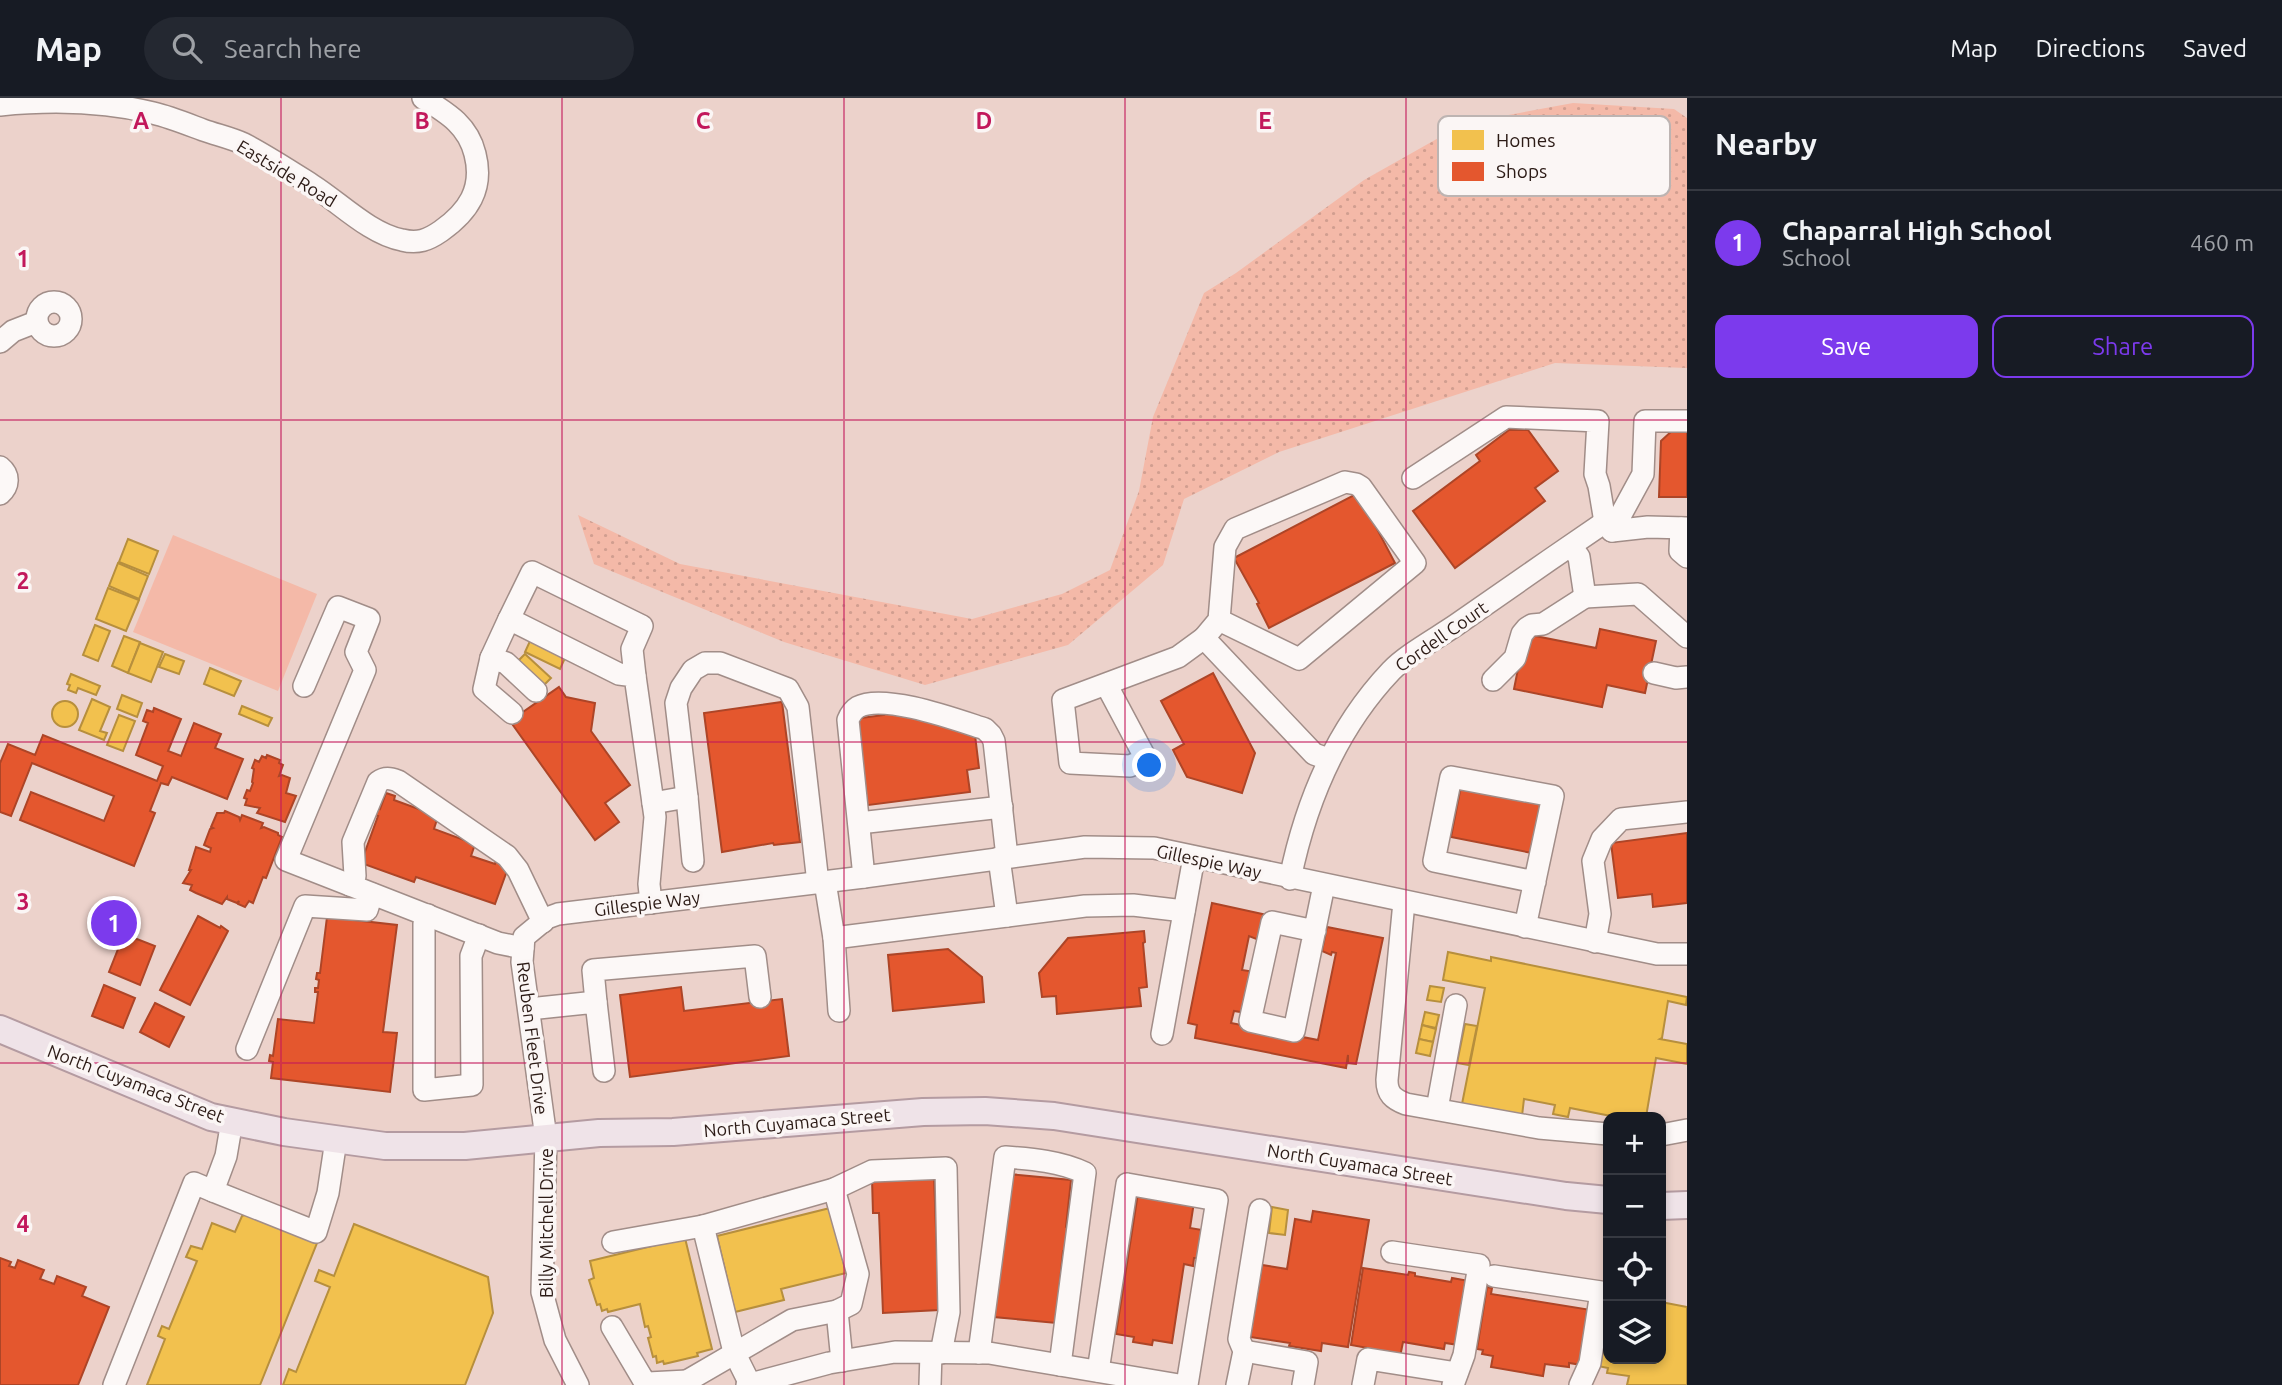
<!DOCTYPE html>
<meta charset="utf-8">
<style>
:root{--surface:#171b24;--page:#242831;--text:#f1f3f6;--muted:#9ea1a6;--line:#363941;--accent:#7c3aed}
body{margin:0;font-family:Ubuntu,sans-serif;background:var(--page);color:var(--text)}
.controls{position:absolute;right:21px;bottom:21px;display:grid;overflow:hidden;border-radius:14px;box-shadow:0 4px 10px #0003}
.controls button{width:63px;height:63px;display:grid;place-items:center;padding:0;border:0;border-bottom:2px solid var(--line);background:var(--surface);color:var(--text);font:35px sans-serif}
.you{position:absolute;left:1150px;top:668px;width:24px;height:24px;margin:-18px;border:5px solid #fff;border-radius:50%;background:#1a73e8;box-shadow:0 0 0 10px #1a73e833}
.badge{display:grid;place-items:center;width:46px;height:46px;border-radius:50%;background:var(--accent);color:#fff;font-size:23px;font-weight:700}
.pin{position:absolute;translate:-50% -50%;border:4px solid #fff;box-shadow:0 2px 7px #0006}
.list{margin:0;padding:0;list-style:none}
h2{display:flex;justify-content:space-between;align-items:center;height:91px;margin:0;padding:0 28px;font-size:30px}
h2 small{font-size:23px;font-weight:400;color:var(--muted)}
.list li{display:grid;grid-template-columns:46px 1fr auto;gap:21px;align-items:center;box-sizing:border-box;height:105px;padding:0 28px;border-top:2px solid var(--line)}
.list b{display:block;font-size:26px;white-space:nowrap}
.list p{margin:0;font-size:23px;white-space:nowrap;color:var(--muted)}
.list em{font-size:23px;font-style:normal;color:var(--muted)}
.actions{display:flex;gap:14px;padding:21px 28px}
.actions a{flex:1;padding:16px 0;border:2px solid var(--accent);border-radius:14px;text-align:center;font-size:24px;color:var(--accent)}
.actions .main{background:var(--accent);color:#fff}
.icon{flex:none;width:38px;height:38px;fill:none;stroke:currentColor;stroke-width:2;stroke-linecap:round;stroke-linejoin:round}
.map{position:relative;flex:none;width:1687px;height:1287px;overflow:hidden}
header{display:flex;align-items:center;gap:42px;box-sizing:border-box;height:98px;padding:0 35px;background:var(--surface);border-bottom:2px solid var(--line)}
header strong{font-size:33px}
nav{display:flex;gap:38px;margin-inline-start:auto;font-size:24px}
.search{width:490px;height:63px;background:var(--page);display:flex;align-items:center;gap:18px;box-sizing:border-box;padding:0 24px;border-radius:38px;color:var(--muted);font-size:26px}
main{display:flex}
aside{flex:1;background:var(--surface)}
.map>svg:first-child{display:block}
</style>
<header>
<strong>Map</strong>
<div class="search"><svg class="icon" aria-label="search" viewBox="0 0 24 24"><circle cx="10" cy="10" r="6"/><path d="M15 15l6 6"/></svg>Search here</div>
<nav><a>Map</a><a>Directions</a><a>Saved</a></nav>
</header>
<main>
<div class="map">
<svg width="1687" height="1287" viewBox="0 0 1687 1287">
<defs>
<pattern id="grass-dots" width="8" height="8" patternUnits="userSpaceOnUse" patternTransform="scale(1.75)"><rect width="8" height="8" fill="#f4b9a8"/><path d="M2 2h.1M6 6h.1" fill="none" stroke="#d19e90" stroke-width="1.8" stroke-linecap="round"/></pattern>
</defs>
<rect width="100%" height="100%" fill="#ecd2cb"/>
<polygon fill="url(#grass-dots)" points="1573,5 1674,11 1687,20 1687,270 1555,265 1279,354 1184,401 1163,467 1068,547 925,587 784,544 594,466 578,417 680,466 972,521 1062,496 1110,472 1139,393 1153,319 1204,195 1236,175 1364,82 1465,25"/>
<polygon fill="#f4b9a8" points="173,437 317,496 278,593 133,534"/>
<g fill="#f2c14e" stroke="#b78f3d" stroke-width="2">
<polygon points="128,441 158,453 149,476 119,464"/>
<polygon points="118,465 148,478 139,501 109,488"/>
<polygon points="108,490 139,502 126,533 96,521"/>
<polygon points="95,527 110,533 98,563 83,557"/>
<polygon points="124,538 140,544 128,575 112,568"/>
<polygon points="530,543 565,560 560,571 525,554"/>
<polygon points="140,545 163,554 151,584 128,575"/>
<polygon points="165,556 184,563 179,576 159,569"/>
<polygon points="525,556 551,580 543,588 517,564"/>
<polygon points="210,570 241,583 234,598 204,586"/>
<polygon points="71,576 100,588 96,597 78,590 76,595 68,592 70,587 67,586"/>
<polygon points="122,597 142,605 137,619 117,611"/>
<polygon points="92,601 110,609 100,633 107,635 104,642 79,632"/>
<circle cx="65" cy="616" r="13"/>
<polygon points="242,608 272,620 268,628 239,616"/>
<polygon points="119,617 135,623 123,653 107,647"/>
<polygon points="1448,854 1491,863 1491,859 1687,899 1686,907 1668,903 1662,940 1660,941 1687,946 1687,966 1656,960 1646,1019 1616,1019 1570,1010 1568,1019 1553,1016 1555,1007 1524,1001 1522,1018 1462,1006 1485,890 1443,882"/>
<polygon points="1430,888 1444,890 1441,904 1427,902"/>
<polygon points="1425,914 1439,917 1436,930 1422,927"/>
<polygon points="1465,926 1477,928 1469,967 1457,965"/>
<polygon points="1422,927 1436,931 1433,944 1419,941"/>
<polygon points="1419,941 1433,944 1430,958 1416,955"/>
<polygon points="1272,1109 1288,1112 1285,1137 1269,1135"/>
<polygon points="830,1110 846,1175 781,1191 784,1202 735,1214 717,1138"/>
<polygon points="254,1112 269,1125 317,1145 260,1287 147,1287 165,1241 158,1238 162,1228 169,1231 197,1163 186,1159 191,1148 202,1151 212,1125 235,1134 242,1118"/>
<polygon points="354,1126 488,1179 493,1215 465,1287 283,1287 289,1271 296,1274 330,1189 315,1183 319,1172 334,1178"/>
<polygon points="685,1140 712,1251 697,1255 698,1258 664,1266 663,1263 657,1265 656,1258 653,1259 648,1240 651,1239 648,1228 645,1229 640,1206 608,1214 607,1211 602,1213 600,1206 597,1207 589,1182 594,1180 590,1163"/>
<polygon points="1661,1204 1687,1209 1687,1287 1627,1287 1629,1278 1607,1275 1608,1270 1598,1268 1608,1208 1608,1261 1661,1261"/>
</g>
<g fill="#e4572e" stroke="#ad4527" stroke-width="2">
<polygon points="1674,331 1687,332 1687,399 1659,399 1661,343"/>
<polygon points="1509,332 1528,332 1558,373 1535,390 1545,403 1455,470 1413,413 1480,363 1476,357"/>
<polygon points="1358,395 1395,465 1269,530 1257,506 1259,505 1234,460"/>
<polygon points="1600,531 1656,543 1645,595 1607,587 1602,609 1514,591 1525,536 1596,550"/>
<polygon points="1213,575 1255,655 1242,695 1187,679 1173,652 1184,646 1161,603"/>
<polygon points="559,589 566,599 595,605 591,633 630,687 605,705 619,724 595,742 510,623"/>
<polygon points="782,604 800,744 774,747 773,745 722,754 704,615"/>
<polygon points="154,610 181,621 168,653 181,658 194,625 221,636 215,650 243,661 227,701 172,679 168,687 161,685 150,713 155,715 134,768 20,722 31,694 104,723 114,698 32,665 11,718 0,714 0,665 8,646 35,657 43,637 157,683 163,668 136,657 148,625 143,623 147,612 153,614"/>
<polygon points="883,614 905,614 975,637 979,670 967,672 970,694 861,708 852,636 861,620 884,617"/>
<polygon points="267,657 280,662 279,665 283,667 279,678 282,677 290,680 286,695 296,698 285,724 257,715 260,710 245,707 247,701 244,700 247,692 250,693 253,685 252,684 254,671 252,670 255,662 259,664 262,658 266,660"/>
<polygon points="1461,688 1543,704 1532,755 1451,739"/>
<polygon points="386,695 395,698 394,702 438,718 434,731 475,746 471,758 495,766 496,762 508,770 495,806 416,779 414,784 361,765 378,718 373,717 376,709 380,711"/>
<polygon points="225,713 239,719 240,722 242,717 263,725 261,730 264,729 278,735 278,737 282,739 266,780 263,779 253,805 249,803 245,809 238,806 239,803 237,805 227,801 227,799 222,806 196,795 190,792 192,787 183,785 191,772 189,772 196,749 210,754 211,750 204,747 210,731 213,730 211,729 217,715 224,715"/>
<polygon points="1687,735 1687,805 1653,809 1652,796 1618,800 1611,745"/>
<polygon points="1212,805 1267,817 1259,842 1249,838 1242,872 1255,874 1247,915 1234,913 1231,925 1318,942 1336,855 1332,854 1331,857 1322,853 1327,829 1383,840 1356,966 1348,965 1348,957 1346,970 1195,940 1197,927 1188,925"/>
<polygon points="198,818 220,830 221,828 228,833 190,907 160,892"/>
<polygon points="327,819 397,827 383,934 397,935 390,994 271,980 273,964 269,963 270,957 273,958 278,921 314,925 318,894 315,894 315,890 318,890 319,882 316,881 317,875 320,875"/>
<polygon points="1144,833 1145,844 1143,845 1147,889 1139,890 1141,908 1057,916 1056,898 1042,899 1039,875 1068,840"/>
<polygon points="124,836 155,848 140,887 109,874"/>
<polygon points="948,851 982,879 984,904 893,913 888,857"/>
<polygon points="104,887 135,900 123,930 92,918"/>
<polygon points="681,889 684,913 782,901 789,958 630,979 620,897"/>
<polygon points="155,905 184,919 169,949 140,934"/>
<polygon points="1009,1076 1071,1082 1066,1129 1079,1131 1077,1154 1063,1153 1056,1225 994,1219"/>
<polygon points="934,1078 939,1212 883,1215 879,1115 873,1115 872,1081"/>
<polygon points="1138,1095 1194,1104 1190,1130 1202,1132 1197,1160 1194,1160 1193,1168 1184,1166 1172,1245 1153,1242 1152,1247 1133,1244 1134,1239 1116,1236"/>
<polygon points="1313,1113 1369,1122 1348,1249 1322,1245 1321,1253 1289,1248 1290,1245 1250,1239 1262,1167 1287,1171 1295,1121 1311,1124"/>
<polygon points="0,1160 11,1164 9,1168 15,1170 18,1162 44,1172 40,1181 54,1186 57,1178 86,1189 82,1198 109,1209 78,1287 0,1287"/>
<polygon points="1363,1170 1408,1177 1409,1174 1415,1175 1415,1178 1451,1184 1452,1180 1469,1183 1459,1247 1445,1245 1444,1251 1403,1244 1400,1259 1368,1254 1368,1250 1351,1247"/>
<polygon points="1487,1189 1492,1190 1491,1196 1591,1212 1582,1267 1569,1265 1569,1269 1545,1266 1543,1278 1491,1269 1493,1258 1482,1256 1483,1252 1477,1251"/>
</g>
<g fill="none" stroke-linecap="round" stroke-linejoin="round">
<g stroke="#a18d88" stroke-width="24">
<g id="minor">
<path d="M0,7C50,2 104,3 153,15C170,19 187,26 203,32C217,37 231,40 244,46C267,58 290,73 312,87C339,104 370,136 402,142C418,146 428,142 441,133C468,114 484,91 475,56C468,27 447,15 423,0"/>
<circle cx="54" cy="221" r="17"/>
<polyline points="0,244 13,233 36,224"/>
<polyline points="1687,323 1645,323 1643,376 1612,433 1648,429 1687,430"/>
<path d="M0,369C10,377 9,388 0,396"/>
<polyline points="1413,380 1506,319 1598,323 1595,376 1599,388 1605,424"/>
<polyline points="1681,430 1680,453 1687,459"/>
<polyline points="1571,448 1579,459 1585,499 1638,496 1687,539"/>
<polyline points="509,521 532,474 642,528 632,551 635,578"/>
<polyline points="1219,522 1225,449 1235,431 1345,384 1356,386 1361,389 1415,465 1299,561 1219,522 1204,540 1314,656 1328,661"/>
<polyline points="491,560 506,565 536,593"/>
<polyline points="1654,575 1676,580 1687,579"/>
<polyline points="1493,582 1515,560 1522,536 1527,530 1532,527 1543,526 1585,499"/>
<polyline points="1106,586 1146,661 1130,668 1070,665 1063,602 1178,559 1204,540"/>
<polyline points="304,588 338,509 369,521 356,554 365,572 286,762 498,845 523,850"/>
<polyline points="512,615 484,591 491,560 509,521 619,576 635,578 655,719 649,786 651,805"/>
<polyline points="687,699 676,605 681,590 693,572 705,565 720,565 788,591 798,609 818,785"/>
<polyline points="653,705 687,699 693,763"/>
<polyline points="859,725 1002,709"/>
<polyline points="999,760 1007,818"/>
<path d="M864,779L848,622C850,617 853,612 858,609C884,595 957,622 985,631L991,637L994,643L1007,759"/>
<path d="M1290,781C1306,703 1336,631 1391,573C1406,557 1437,540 1456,527C1506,492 1555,458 1605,424L1612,433"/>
<polyline points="825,784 834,840 839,913"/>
<path d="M350,787L355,778L353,744L378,684C385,679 390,680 398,683L507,758L518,772L543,824"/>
<path d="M1404,804L1387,982C1387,996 1393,1001 1406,1006L1539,1030L1608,1036"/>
<polyline points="428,817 424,826 424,992 472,987 471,858 479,837"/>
<polyline points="1525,829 1553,698 1451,679 1434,763 1535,784"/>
<polyline points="1315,833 1272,824 1250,923 1294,933 1324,787"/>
<polyline points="834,840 1085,808 1133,807 1184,813"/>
<polyline points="1595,844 1600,816 1593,763 1602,741 1621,721 1687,714"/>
<polyline points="596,904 593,872 755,858 760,899"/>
<polyline points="529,911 596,904 604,973"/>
<polyline points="1162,936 1194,759"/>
<polyline points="247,951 305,808 367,812 372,796"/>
<polyline points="1437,1011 1456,907"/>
<polyline points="232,1023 226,1058 213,1093 316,1134 328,1095 336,1042"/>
<polyline points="1661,1037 1687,1032"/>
<polyline points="703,1128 734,1254 750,1286"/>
<polyline points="613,1144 703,1128 834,1091 872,1073 946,1070 949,1214 941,1255"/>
<polyline points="1392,1154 1479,1167 1464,1257 1453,1287"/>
<polyline points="1494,1178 1601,1194 1590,1265 1580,1287"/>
<polyline points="837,1213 842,1263"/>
<polyline points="612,1229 644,1283 648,1285 687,1283 689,1287"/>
<polyline points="1244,1253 1307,1264 1303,1287"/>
<path d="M979,1255L1005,1059C1032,1061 1060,1063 1085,1075L1060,1267"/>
<polyline points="1098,1273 1127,1086 1217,1102 1187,1287"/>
<polyline points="687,1283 792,1222 837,1213 851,1206 858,1176 834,1091"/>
<polyline points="114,1287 194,1085 213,1093"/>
<polyline points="578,1287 555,1242 542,1194 546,1040 522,864 524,839 547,820 558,816 864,779 1085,749 1154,750 1657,856 1687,856"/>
<polyline points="747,1287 829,1265 895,1254 989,1255 1179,1287"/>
<polyline points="930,1287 931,1255"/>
<polyline points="1237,1287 1244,1253 1239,1241 1260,1112"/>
<polyline points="1363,1287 1368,1261 1457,1275"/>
</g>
</g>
<g stroke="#b49ba1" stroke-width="30">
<g id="major">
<polyline points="0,931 211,1019 284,1034 385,1048 465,1048 599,1035 673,1034 923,1014 985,1013 1054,1018 1566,1098 1608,1102"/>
<polyline points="1661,1108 1687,1107"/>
</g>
</g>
<use href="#minor" stroke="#fcf8f7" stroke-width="21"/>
<use href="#major" stroke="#efe3e8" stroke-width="26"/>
</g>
<path fill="none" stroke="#c2185b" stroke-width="2" stroke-opacity="0.55" d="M281,0V1287M562,0V1287M844,0V1287M1125,0V1287M1406,0V1287M0,322H1687M0,644H1687M0,965H1687"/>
<g text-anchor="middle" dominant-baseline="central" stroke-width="7" stroke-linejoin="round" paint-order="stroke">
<g font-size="18" fill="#2c1b16" stroke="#fbf6f5">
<text transform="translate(287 75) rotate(31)">Eastside Road</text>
<text transform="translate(1441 538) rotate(-35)">Cordell Court</text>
<text transform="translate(1209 763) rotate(12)">Gillespie Way</text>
<text transform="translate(647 805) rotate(-7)">Gillespie Way</text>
<text transform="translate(533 940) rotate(83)">Reuben Fleet Drive</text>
<text transform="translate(136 985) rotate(21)">North Cuyamaca Street</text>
<text transform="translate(797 1024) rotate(-5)">North Cuyamaca Street</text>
<text transform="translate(1360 1066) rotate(9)">North Cuyamaca Street</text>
<text transform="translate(546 1125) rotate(-90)">Billy Mitchell Drive</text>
</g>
</g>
<rect x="1438" y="18" width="232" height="80" rx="10" fill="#fbf6f5" stroke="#bdb4b2" stroke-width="2"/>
<rect x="1452" y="32" width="32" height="20" fill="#f2c14e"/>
<rect x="1452" y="64" width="32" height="19" fill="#e4572e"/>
<g font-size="19" fill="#2c1b16">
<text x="1496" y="49">Homes</text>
<text x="1496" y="80">Shops</text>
</g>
<g font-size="23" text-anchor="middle" font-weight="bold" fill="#c2185b" stroke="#fbf6f5" stroke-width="7" stroke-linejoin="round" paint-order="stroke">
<text x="141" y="31">A</text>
<text x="422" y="31">B</text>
<text x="703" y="31">C</text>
<text x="984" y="31">D</text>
<text x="1265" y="31">E</text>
<text x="23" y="169">1</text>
<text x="23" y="491">2</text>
<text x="23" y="812">3</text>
<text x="23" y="1134">4</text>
</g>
</svg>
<div class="controls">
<button>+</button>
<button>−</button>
<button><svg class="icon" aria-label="locate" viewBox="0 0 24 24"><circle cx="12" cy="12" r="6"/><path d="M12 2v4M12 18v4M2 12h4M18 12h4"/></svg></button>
<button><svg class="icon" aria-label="layers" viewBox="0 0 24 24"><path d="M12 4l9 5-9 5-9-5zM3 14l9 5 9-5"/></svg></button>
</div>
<div class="you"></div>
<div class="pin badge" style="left:114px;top:825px">1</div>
</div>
<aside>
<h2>Nearby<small></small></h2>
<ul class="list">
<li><span class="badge">1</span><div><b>Chaparral High School</b><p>School</p></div><em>460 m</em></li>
</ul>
<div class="actions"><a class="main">Save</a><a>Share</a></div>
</aside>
</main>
